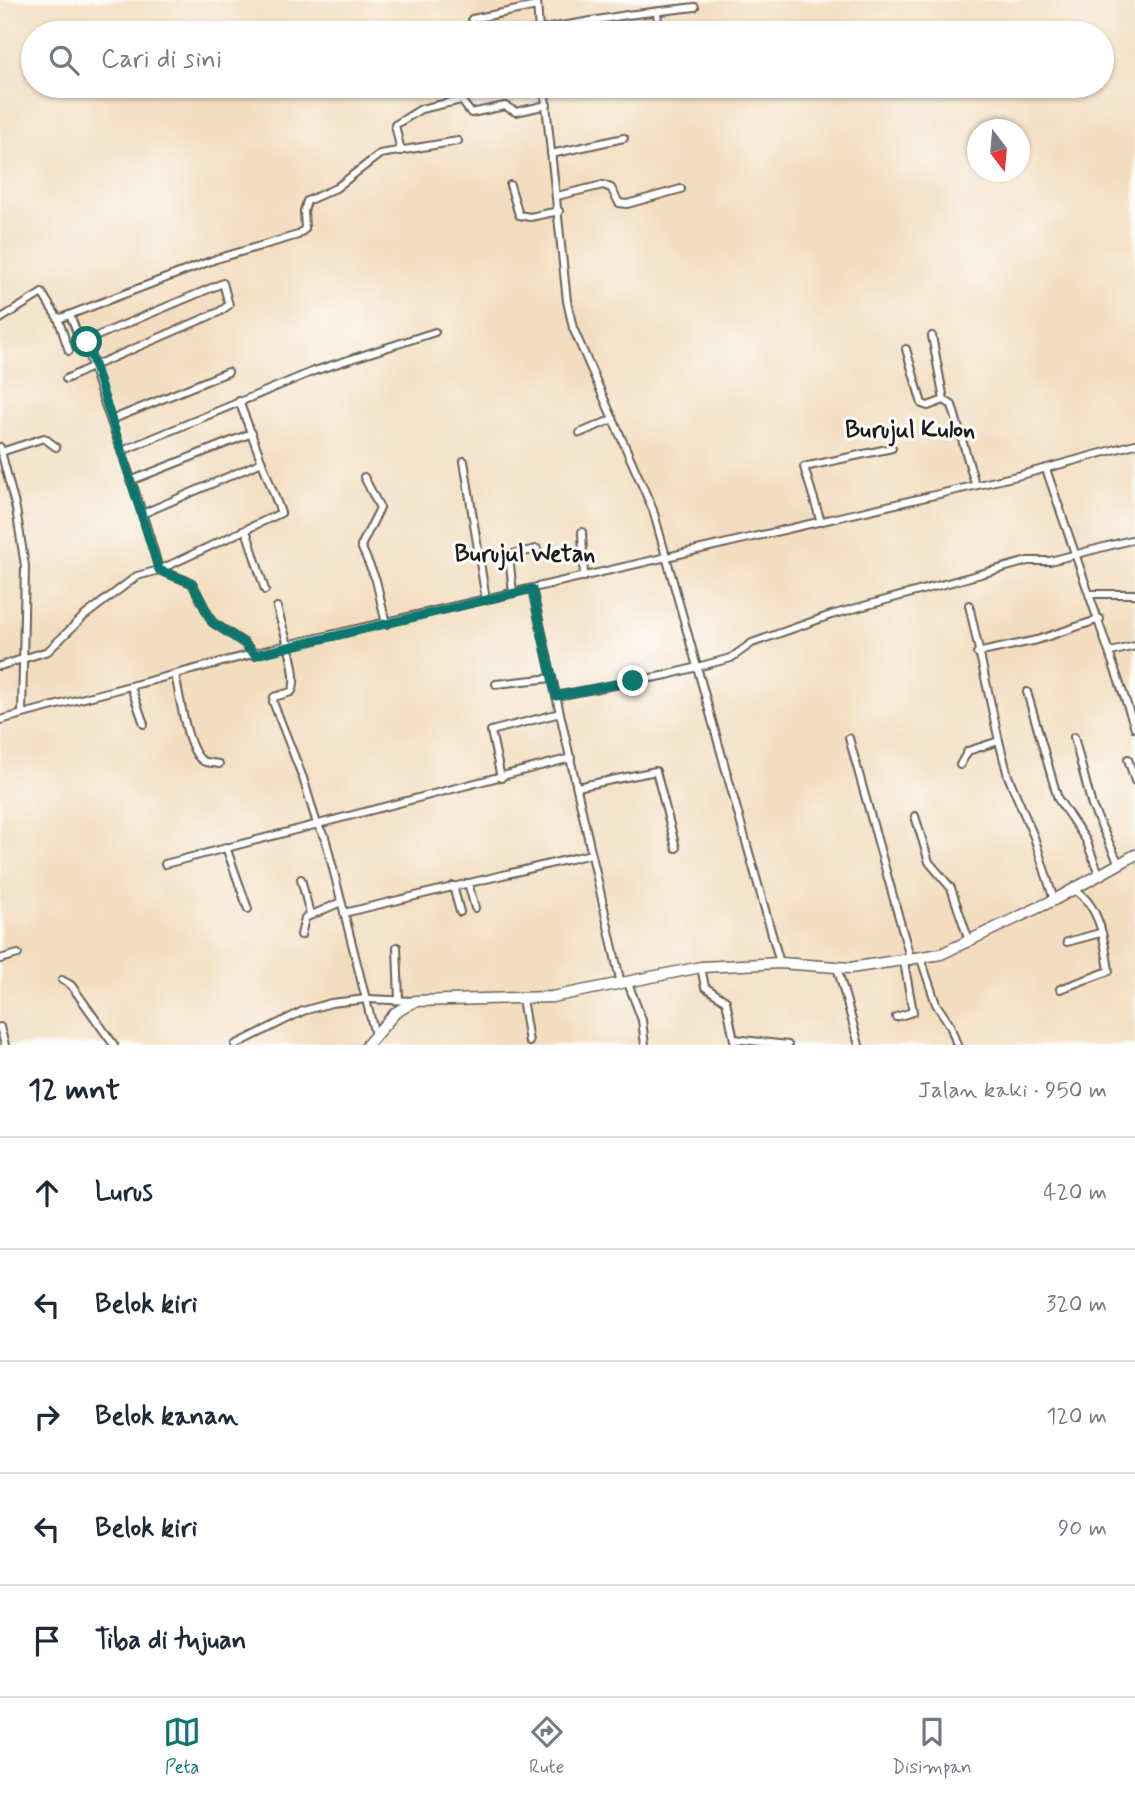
<!DOCTYPE html>
<html lang="id">
<meta charset="utf-8">
<style>
:root{--surface:#fff;--page:#f6f6f7;--text:#1f2937;--muted:#747a83;--line:#e0e1e3;--accent:#0f766e}
body{margin:0;font-family:Mynerve,sans-serif;background:var(--page);color:var(--text)}
.compass{position:absolute;left:967px;top:119px;width:63px;height:63px;border-radius:50%;background:var(--surface);box-shadow:0 2px 5px #0004;rotate:164deg}
.stop{position:absolute;width:21px;height:21px;margin:-16px;border:5px solid #0f766e;border-radius:50%;background:#fff}
.stop.end{background:#0f766e;border-color:#fff;box-shadow:0 2px 7px #0008}
.list{margin:0;padding:0;list-style:none}
h2{display:flex;justify-content:space-between;align-items:center;height:91px;margin:0;padding:0 28px;font-size:30px}
h2 small{font-size:23px;font-weight:400;color:var(--muted)}
.list li{display:grid;grid-template-columns:46px 1fr auto;gap:21px;align-items:center;box-sizing:border-box;height:112px;padding:0 28px;border-top:2px solid var(--line)}
.list b{display:block;font-size:26px;white-space:nowrap}
.list em{font-size:23px;font-style:normal;color:var(--muted)}
.icon{flex:none;width:38px;height:38px;fill:none;stroke:currentColor;stroke-width:2;stroke-linecap:round;stroke-linejoin:round}
.map{position:relative;flex:none;width:1135px;height:1045px;overflow:hidden}
.search{position:absolute;background:var(--surface);box-shadow:0 2px 5px #0004;left:21px;right:21px;top:21px;height:77px;display:flex;align-items:center;gap:18px;box-sizing:border-box;padding:0 24px;border-radius:38px;color:var(--muted);font-size:26px}
.sheet{height:651px;background:var(--surface)}
nav{display:flex;justify-content:space-around;align-items:center;box-sizing:border-box;height:98px;border-top:2px solid var(--line);background:var(--surface);font-size:19px;color:var(--muted)}
nav a{display:grid;justify-items:center;gap:4px}
nav .on{color:var(--accent)}
.map>svg:first-child{display:block}
</style>
<div class="map">
<svg width="1135" height="1045" viewBox="0 0 1135 1045">
<rect width="100%" height="100%" fill="#fdfcf7"/>
<filter id="ink" filterUnits="userSpaceOnUse"><feTurbulence type="fractalNoise" baseFrequency=".0143" numOctaves="2"/><feDisplacementMap in="SourceGraphic" scale="14" xChannelSelector="R" yChannelSelector="G"/><feConvolveMatrix kernelMatrix="1 2 1 2 8 2 1 2 1" color-interpolation-filters="sRGB"/></filter>
<filter id="wash" filterUnits="userSpaceOnUse"><feTurbulence type="fractalNoise" baseFrequency=".00686" numOctaves="4" result="noise"/><feDisplacementMap in="SourceGraphic" scale="28" xChannelSelector="R" yChannelSelector="G"/><feGaussianBlur stdDeviation="1.57" result="paint"/><feColorMatrix in="noise" values="0 0 0 0 0 0 0 0 0 0 0 0 0 0 0 0 0 1.4 0 .05"/><feComposite in="paint" operator="in"/></filter>
<g filter="url(#wash)">
<rect width="100%" height="100%" fill="#f3ddc0"/>
</g>
<g filter="url(#ink)">
<g fill="none" stroke-linecap="round" stroke-linejoin="round">
<g stroke="#676055" stroke-width="10">
<g id="minor">
<polyline points="537,0 539,33"/>
<polyline points="657,12 659,33"/>
<polyline points="472,19 537,6"/>
<polyline points="538,30 627,15 695,7"/>
<polyline points="544,86 567,301 573,328 653,510 780,963"/>
<polyline points="401,151 395,125 421,109 461,100 471,113 505,106 516,112 547,105"/>
<polyline points="551,154 624,138"/>
<polyline points="510,185 519,215 530,217 559,211"/>
<polyline points="557,196 603,185 611,188 619,203 627,204 681,189"/>
<polyline points="70,315 79,338 86,345"/>
<polyline points="58,318 69,351"/>
<polyline points="0,319 42,293 57,317 61,318 216,259 298,235 305,229 304,211 307,201 336,188 380,154 458,141"/>
<polyline points="932,336 944,400"/>
<polyline points="906,349 922,404 928,406 944,400"/>
<path d="M66,379L98,364L219,312L229,305L223,283L90,339L86,347C109,421 139,494 159,570L281,513L239,401"/>
<polyline points="944,400 952,405 975,484"/>
<polyline points="111,420 228,372"/>
<polyline points="580,433 613,419"/>
<polyline points="0,447 16,509 25,566 22,714"/>
<polyline points="122,451 314,371 435,332"/>
<polyline points="1,452 44,438 56,447"/>
<polyline points="464,461 486,600"/>
<polyline points="1046,469 1135,728"/>
<polyline points="364,477 380,508 361,546 376,580 386,624"/>
<polyline points="130,481 252,433"/>
<polyline points="142,514 262,462"/>
<polyline points="821,522 804,467 892,448"/>
<polyline points="246,530 265,590"/>
<polyline points="582,532 584,577"/>
<polyline points="532,589 621,984"/>
<polyline points="513,593 509,555 537,549"/>
<polyline points="1091,594 1135,594"/>
<polyline points="969,605 999,741"/>
<path d="M277,607C281,624 302,680 291,692L274,697L273,702L303,778L317,824L325,837L375,1035"/>
<polyline points="1111,652 1135,646"/>
<polyline points="977,653 1037,640 1100,619"/>
<polyline points="0,666 48,651 83,617 137,576 159,570 192,583 212,622 244,643 255,655"/>
<path d="M175,675C180,694 186,751 203,761C207,763 215,763 219,764"/>
<polyline points="496,684 552,678"/>
<polyline points="131,687 144,724"/>
<polyline points="1027,692 1058,799 1086,840 1099,874"/>
<polyline points="556,696 667,675 731,658 752,643 831,615 1028,561 1050,561 1135,539"/>
<polyline points="0,720 287,645 1021,475 1135,444"/>
<polyline points="1074,737 1092,806 1119,864"/>
<polyline points="849,738 911,961"/>
<polyline points="1128,759 1135,781"/>
<polyline points="960,765 968,751 999,741 1008,776 1034,837 1054,900"/>
<polyline points="501,778 491,731 560,713"/>
<polyline points="577,787 656,771 676,848"/>
<polyline points="915,816 929,862 951,888 969,941"/>
<polyline points="226,847 248,909"/>
<polyline points="165,864 571,758"/>
<polyline points="301,879 310,914"/>
<polyline points="468,883 475,908"/>
<polyline points="453,886 460,912"/>
<polyline points="344,913 591,854"/>
<polyline points="301,935 305,918 341,902"/>
<polyline points="1067,942 1100,933"/>
<polyline points="397,947 399,1000"/>
<polyline points="0,959 18,954"/>
<polyline points="921,959 936,1004 950,1025 957,1045"/>
<polyline points="701,967 705,987 726,1001 735,1045"/>
<polyline points="837,967 859,1045"/>
<polyline points="62,980 71,985 114,1045"/>
<polyline points="628,983 642,1020 645,1045"/>
<path d="M1060,989L1109,971C1105,943 1100,904 1074,890"/>
<polyline points="522,998 529,1042"/>
<polyline points="896,1017 913,1012 904,962"/>
<polyline points="0,1027 5,1045"/>
<polyline points="734,1039 788,1045"/>
<polyline points="235,1045 303,1011 331,1003 367,999 413,1001"/>
</g>
</g>
<g stroke="#676055" stroke-width="13">
<polyline id="highway" points="367,1045 395,1013 415,1001 552,997 701,967 780,963 850,968 941,954 1054,900 1135,855"/>
</g>
<use href="#minor" stroke="#fff" stroke-width="6"/>
<use href="#highway" stroke="#fff" stroke-width="10"/>
</g>
</g>
<g fill="none" stroke-linecap="round" stroke-linejoin="round" filter="url(#ink)">
<polyline stroke="#0f766e" stroke-width="9" points="87,342 159,570 192,583 212,622 244,643 255,655 532,589 556,696 633,681"/>
</g>
<g text-anchor="middle" dominant-baseline="central" stroke-width="6" stroke-linejoin="round" paint-order="stroke">
<g font-size="24" font-weight="bold" fill="#1c1c1c" stroke="#fdfcf7">
<text x="910" y="430">Burujul Kulon</text>
<text x="525" y="554">Burujul Wetan</text>
</g>
</g>
</svg>
<svg class="compass" viewBox="-18 -18 36 36"><path d="M0-13l5 13h-10z" fill="#e53935"/><path d="M0 13l5-13h-10z" fill="#747a83"/></svg>
<div class="stop" style="left:87px;top:342px"></div>
<div class="stop end" style="left:633px;top:681px"></div>
<div class="search"><svg class="icon" aria-label="search" viewBox="0 0 24 24"><circle cx="10" cy="10" r="6"/><path d="M15 15l6 6"/></svg>Cari di sini</div>
</div>
<section class="sheet">
<h2>12 mnt<small>Jalan kaki · 950 m</small></h2>
<ul class="list">
<li><svg class="icon" aria-label="ahead" viewBox="0 0 24 24"><path d="M12 20V5M6 11l6-6 6 6"/></svg><div><b>Lurus</b></div><em>420 m</em></li>
<li><svg class="icon" aria-label="left" viewBox="0 0 24 24"><path d="M17 20v-9H6M10 6l-5 5 5 5"/></svg><div><b>Belok kiri</b></div><em>320 m</em></li>
<li><svg class="icon" aria-label="right" viewBox="0 0 24 24"><path d="M7 20v-9h11M14 6l5 5-5 5"/></svg><div><b>Belok kanan</b></div><em>120 m</em></li>
<li><svg class="icon" aria-label="left" viewBox="0 0 24 24"><path d="M17 20v-9H6M10 6l-5 5 5 5"/></svg><div><b>Belok kiri</b></div><em>90 m</em></li>
<li><svg class="icon" aria-label="arrive" viewBox="0 0 24 24"><path d="M6 21V4h12l-3 4 3 4H6"/></svg><div><b>Tiba di tujuan</b></div></li>
</ul>
</section>
<nav>
<a class="on"><svg class="icon" aria-label="map" viewBox="0 0 24 24"><path d="M3 6l6-2 6 2 6-2v14l-6 2-6-2-6 2zM9 4v14M15 6v14"/></svg>Peta</a>
<a><svg class="icon" aria-label="directions" viewBox="0 0 24 24"><path d="M12 3l9 9-9 9-9-9zM9 14v-3h6M13 9l2 2-2 2"/></svg>Rute</a>
<a><svg class="icon" aria-label="saved" viewBox="0 0 24 24"><path d="M7 4h10v16l-5-4-5 4z"/></svg>Disimpan</a>
</nav>
